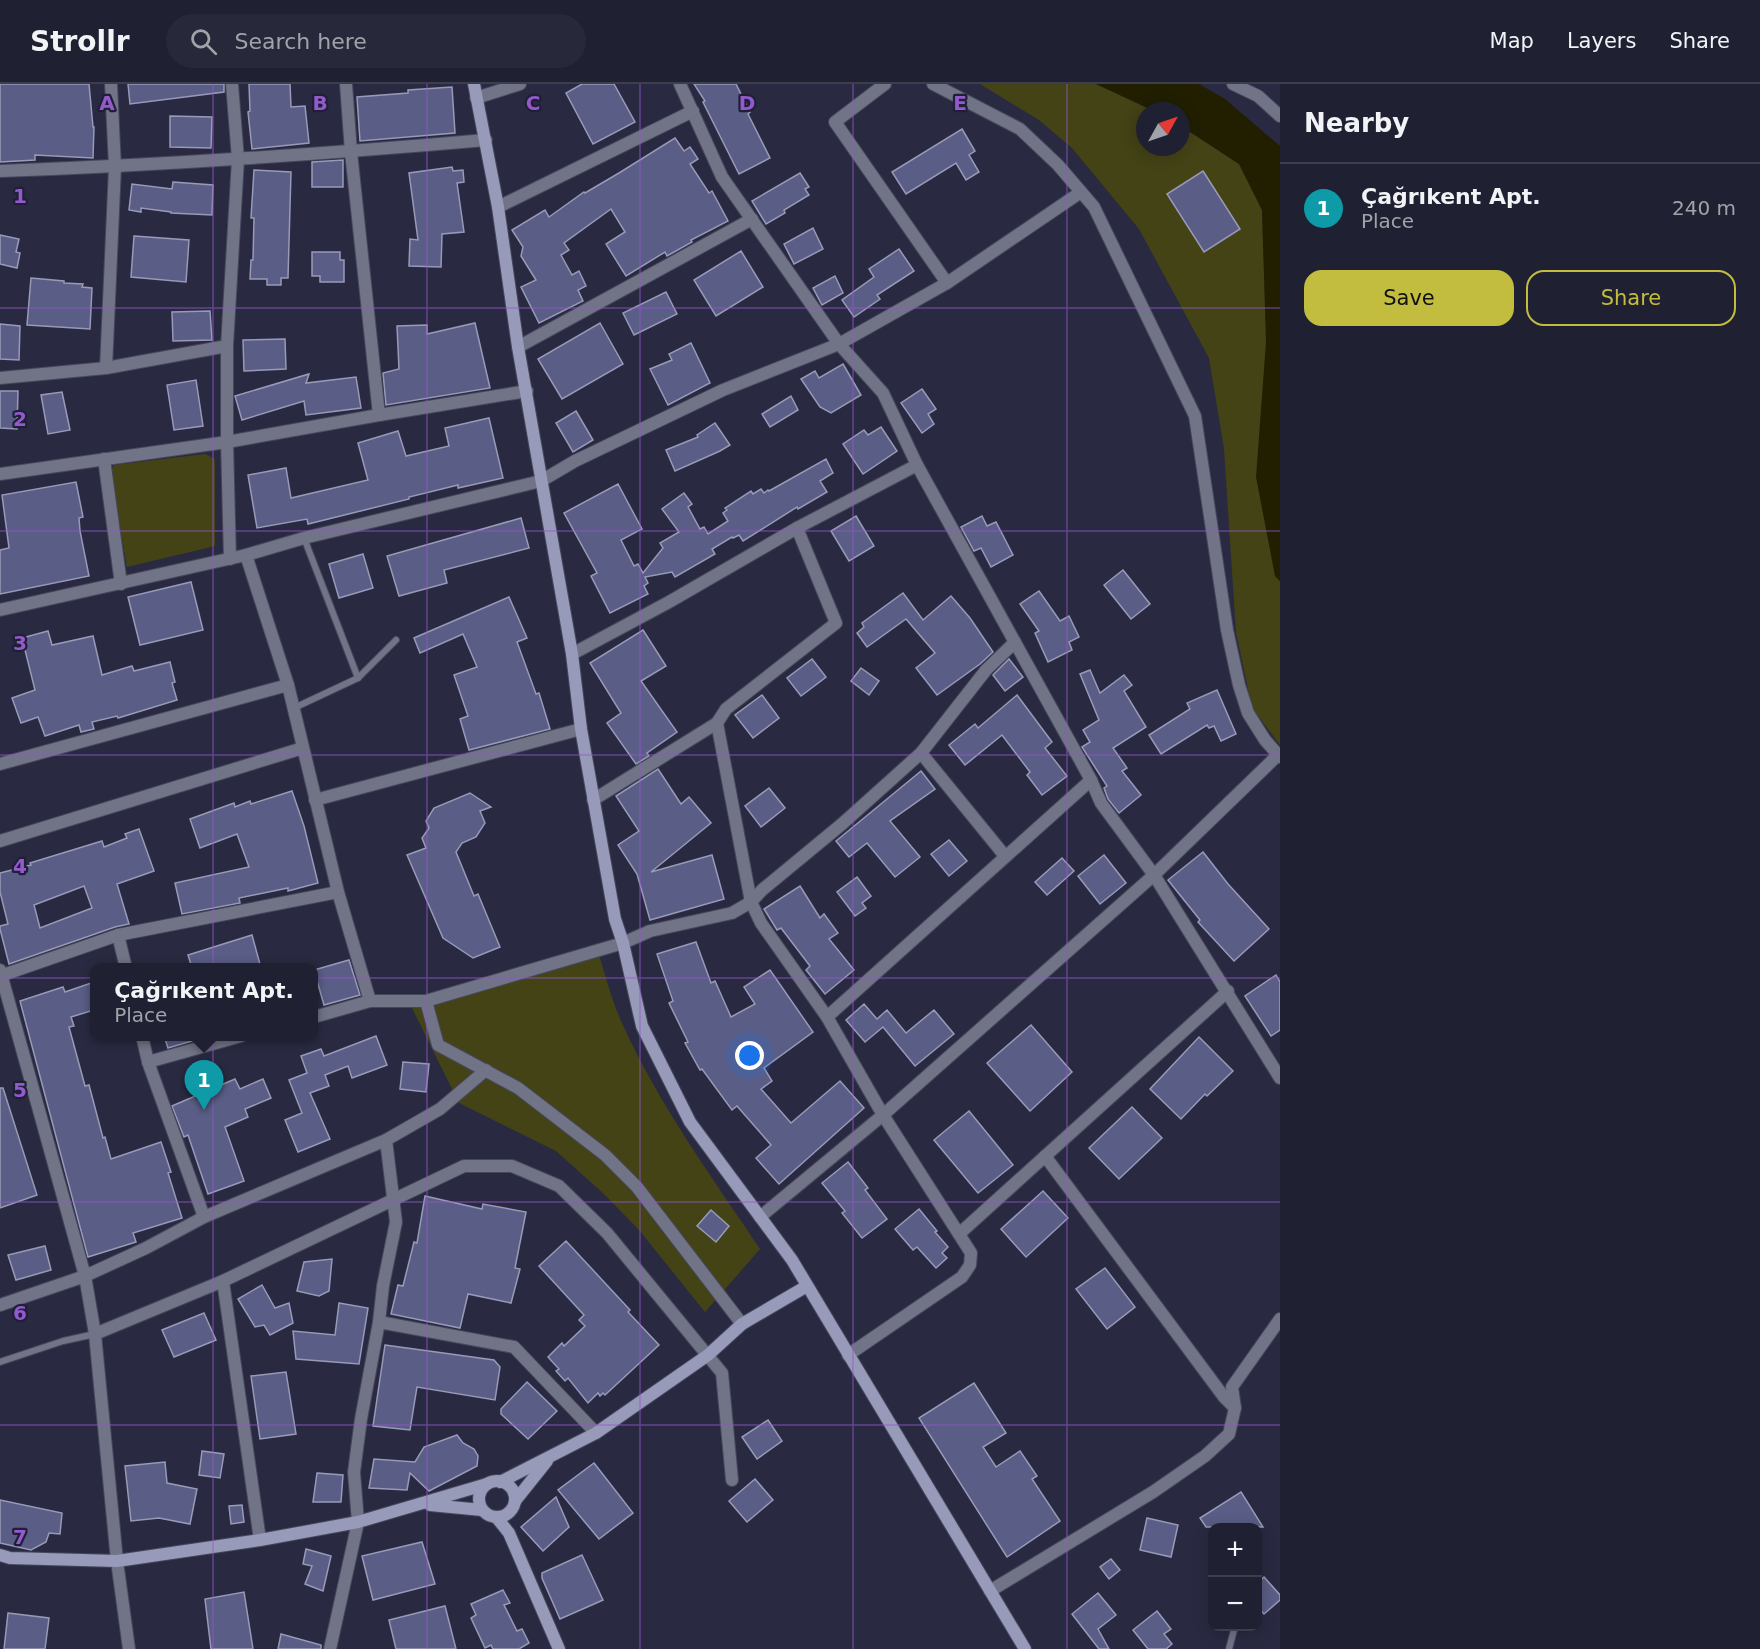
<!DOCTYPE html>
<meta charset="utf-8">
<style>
:root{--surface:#1f2031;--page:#272839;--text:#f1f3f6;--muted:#a1a3ab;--line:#3c3e4d;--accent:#c2bd3f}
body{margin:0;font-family:"DejaVu Sans",sans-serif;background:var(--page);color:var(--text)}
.controls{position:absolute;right:18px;bottom:18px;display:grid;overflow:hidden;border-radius:12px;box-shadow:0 3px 15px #0003}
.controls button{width:54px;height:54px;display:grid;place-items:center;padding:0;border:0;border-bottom:2px solid var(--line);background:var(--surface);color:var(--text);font:30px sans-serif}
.compass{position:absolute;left:1136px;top:18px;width:54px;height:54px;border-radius:50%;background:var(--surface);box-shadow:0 3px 15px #0003;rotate:50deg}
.you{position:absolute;left:750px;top:972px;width:21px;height:21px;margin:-15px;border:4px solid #fff;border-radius:50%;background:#1a73e8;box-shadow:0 0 0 9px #1a73e833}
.badge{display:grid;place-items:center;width:39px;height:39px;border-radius:50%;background:var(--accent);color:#fff;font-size:20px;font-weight:700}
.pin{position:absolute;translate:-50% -50px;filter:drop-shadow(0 2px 3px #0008)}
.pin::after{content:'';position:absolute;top:32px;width:21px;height:18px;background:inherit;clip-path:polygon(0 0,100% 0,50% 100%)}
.popup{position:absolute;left:90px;top:879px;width:228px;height:78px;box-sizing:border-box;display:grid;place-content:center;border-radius:12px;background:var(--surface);filter:drop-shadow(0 2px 4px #0005);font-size:20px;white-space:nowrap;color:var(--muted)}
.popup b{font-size:22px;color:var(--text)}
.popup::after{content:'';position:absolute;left:50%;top:100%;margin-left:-12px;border:12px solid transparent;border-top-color:var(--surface)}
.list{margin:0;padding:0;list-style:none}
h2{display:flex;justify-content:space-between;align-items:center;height:78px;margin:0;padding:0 24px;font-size:26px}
h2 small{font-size:20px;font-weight:400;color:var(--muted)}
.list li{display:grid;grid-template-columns:39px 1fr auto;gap:18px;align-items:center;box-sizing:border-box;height:90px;padding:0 24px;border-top:2px solid var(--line)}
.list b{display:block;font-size:22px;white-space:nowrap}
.list p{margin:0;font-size:20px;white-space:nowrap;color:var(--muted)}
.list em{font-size:20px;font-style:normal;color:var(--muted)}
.actions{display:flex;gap:12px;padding:18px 24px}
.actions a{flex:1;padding:14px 0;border:2px solid var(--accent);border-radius:18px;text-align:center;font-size:21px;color:var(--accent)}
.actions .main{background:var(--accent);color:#111}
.icon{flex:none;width:33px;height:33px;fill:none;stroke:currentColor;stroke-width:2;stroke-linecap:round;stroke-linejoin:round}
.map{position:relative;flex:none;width:1280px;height:1565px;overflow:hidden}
header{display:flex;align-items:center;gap:36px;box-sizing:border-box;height:84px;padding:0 30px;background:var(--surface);border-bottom:2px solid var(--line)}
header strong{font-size:28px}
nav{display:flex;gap:33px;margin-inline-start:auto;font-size:21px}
.search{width:420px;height:54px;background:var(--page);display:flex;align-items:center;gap:15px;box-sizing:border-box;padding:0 21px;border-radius:33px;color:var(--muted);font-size:22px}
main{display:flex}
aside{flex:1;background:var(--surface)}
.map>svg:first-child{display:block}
</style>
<header>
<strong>Strollr</strong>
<div class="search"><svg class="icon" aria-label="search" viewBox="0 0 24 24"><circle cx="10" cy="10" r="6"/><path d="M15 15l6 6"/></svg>Search here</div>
<nav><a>Map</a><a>Layers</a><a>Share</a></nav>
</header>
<main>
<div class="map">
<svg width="1280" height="1565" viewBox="0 0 1280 1565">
<rect width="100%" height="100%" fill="#292a41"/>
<g fill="#444316">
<polygon points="980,0 1096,0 1154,27 1145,27 1145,63 1181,63 1181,42 1239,80 1262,126 1275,492 1280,497 1280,661 1252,624 1236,548 1224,365 1209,274 1139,145 1072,64 1039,36"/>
<polygon points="205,370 215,375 215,462 127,483 110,388 114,381"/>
<path d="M597,865C605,889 611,915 622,939C658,1019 711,1092 760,1165L705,1228L639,1146L605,1111L556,1067L459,1019L412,924Z"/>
</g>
<polygon fill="#211f00" points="1096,0 1199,0 1225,15 1280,62 1280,497 1275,492 1256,393 1266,258 1262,126 1239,80 1181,42 1181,27 1154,27"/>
<g fill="#5a5d85" stroke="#989ab7" stroke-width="1.5" fill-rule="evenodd">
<polygon points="0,0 89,0 93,43 94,43 93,74 35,71 35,76 0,78"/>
<polygon points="128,0 224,0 224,8 130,20"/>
<polygon points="249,0 290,0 291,23 305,22 309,59 252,65 248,28 250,27"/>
<polygon points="582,0 614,0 635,38 593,60 566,9"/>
<polygon points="694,0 736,0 750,28 748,30 770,74 739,90 703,18 705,17"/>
<polygon points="452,3 455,49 360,57 357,13 408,9 408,6"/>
<polygon points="170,32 212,33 211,64 170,63"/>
<polygon points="962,45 975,67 969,71 979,88 966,96 956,79 906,110 892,88"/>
<polygon points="675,54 684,67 690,63 698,75 690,80 709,109 712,107 728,137 691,156 692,158 667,172 665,168 626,192 606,160 625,148 611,125 564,159 569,166 561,171 572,191 579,187 586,202 578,206 583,217 539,239 521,203 536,196 521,172 523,163 512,146 545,126 549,133 584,108 585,109 619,89"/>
<polygon points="343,76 343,103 312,103 312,78"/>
<polygon points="452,83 453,87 463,86 464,98 457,99 464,148 442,150 441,183 409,182 410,155 418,156 409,89"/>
<polygon points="254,86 291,88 288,194 281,194 281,201 267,201 267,195 250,195 251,176 253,176 254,134 251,134"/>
<polygon points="1203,87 1240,145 1204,168 1167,110"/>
<polygon points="800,89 809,103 805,105 809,111 784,126 785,129 766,140 752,117"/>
<polygon points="173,98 213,101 212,131 171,129 171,128 141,124 141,128 129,126 132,100 172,105"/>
<polygon points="813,144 823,165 794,180 784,160"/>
<polygon points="0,151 19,155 16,168 20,169 17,184 0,180"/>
<polygon points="134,152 189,156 186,198 131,193"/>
<polygon points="899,165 914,187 877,211 880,215 854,233 842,216 874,193 869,185"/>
<polygon points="741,167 763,203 716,232 694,196"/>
<polygon points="312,168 340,168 340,176 344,176 344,198 320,198 320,192 312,192"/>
<polygon points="835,192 843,209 822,221 813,204"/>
<polygon points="31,194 64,197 64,199 83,200 82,203 92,204 90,245 27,241"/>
<polygon points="666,208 677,230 634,251 623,229"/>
<polygon points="210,227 212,256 173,257 172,228"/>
<polygon points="475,239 490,304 386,321 383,289 399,285 397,242 427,241 427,250"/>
<polygon points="600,239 623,280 562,315 538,275"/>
<polygon points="0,240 20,242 19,276 0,275"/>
<polygon points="285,255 286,285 244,287 243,256"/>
<polygon points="691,259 710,299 668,321 650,285 672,276 669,270"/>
<polygon points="843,280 861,311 831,329 820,323 801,295 815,287 819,294"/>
<polygon points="309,290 306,299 356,293 361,324 306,331 304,317 242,336 235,312"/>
<polygon points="196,296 203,342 174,346 167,301"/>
<polygon points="922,305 936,325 928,330 934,340 922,349 901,319"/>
<polygon points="0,307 18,307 17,345 0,344"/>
<polygon points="62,308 70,346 48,350 41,311"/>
<polygon points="791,312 798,326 770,343 762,330"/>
<polygon points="576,327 593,356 573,368 556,339"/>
<polygon points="489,334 503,394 458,404 458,401 409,413 409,415 308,440 307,435 257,444 248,391 286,384 291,414 368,396 358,359 398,347 406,372 449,362 445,344"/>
<polygon points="715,339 730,361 720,367 675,387 666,366 698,353 697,351"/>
<polygon points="881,343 897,367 863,390 843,360 864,346 868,351"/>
<polygon points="826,375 833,389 820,397 827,408 798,425 797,423 743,457 739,451 733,454 732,453 712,465 715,470 675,493 672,488 645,493 648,499 644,502 648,510 610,529 591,492 597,489 564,429 618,400 642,445 621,456 634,482 638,480 643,489 663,464 660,459 679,448 662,425 684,409 692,420 688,423 700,445 704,443 708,450 728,437 723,429 727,426 725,424 751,407 753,410 761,405 764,409 768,406 769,407"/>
<polygon points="76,398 83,433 79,434 80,447 89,492 0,510 0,466 9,464 2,411"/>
<polygon points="856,432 874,462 849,477 831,447"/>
<polygon points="982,432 987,442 996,438 1013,471 991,483 981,464 974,467 961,443"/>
<polygon points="521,434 529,464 444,486 447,499 399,512 387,472"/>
<polygon points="363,470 373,504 339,514 329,480"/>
<polygon points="1123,486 1150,520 1131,535 1104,501"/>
<polygon points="191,498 203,546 140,561 128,513"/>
<polygon points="1039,507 1060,537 1069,532 1079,553 1069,558 1072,566 1048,578 1035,549 1039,547 1020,520"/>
<polygon points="903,509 923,536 951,512 970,534 993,568 980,580 937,611 916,584 935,569 906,535 867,563 857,549 864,543 862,539"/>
<polygon points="509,513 527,554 517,558 536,610 539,609 550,645 469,666 460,635 468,632 454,591 477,583 463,550 420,569 414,554"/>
<polygon points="643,546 666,582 641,597 677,648 647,669 649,672 636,680 607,639 621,629 590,579"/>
<polygon points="48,547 52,561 93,552 102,591 132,582 134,587 170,578 175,598 172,599 177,616 118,634 117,632 92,638 94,645 81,648 79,641 45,652 38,633 21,639 12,614 35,606 22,554"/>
<polygon points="812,575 826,593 801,612 787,594"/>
<polygon points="1009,575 1023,593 1005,607 993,591"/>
<polygon points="861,584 879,597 869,611 851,597"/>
<polygon points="1090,586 1100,609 1124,591 1132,601 1124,607 1146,643 1113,664 1127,684 1122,687 1141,711 1119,729 1108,715 1104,704 1107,702 1082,663 1090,658 1083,646 1099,636 1080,590"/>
<polygon points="1217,606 1236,650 1221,657 1214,642 1209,644 1207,641 1161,670 1149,651 1190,625 1187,619"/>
<polygon points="762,611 779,634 753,654 735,631"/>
<polygon points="1017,611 1052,658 1045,664 1067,692 1042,711 1027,691 1030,688 1002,651 965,681 949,661 975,640 978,644"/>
<polygon points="658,685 681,720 689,713 711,739 651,788 712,771 724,815 650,836 637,790 618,761 639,747 616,712"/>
<polygon points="921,687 935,705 890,737 920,773 895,793 867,759 849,773 836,757"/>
<polygon points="769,704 785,724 761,743 745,722"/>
<polygon points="292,707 304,742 318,799 288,807 288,804 239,814 240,819 182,830 175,799 249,783 237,750 200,764 190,735 234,719 235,723 250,717 251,720"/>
<polygon points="470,709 491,723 480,727 485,739 476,753 462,759 456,768 474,812 478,810 500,863 473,874 443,854 407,771 426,764 422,754 429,744 426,737 434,724"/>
<path d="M139,745L154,787L117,800L129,840L115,843L9,880L0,845V842L8,840L0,808V789L31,781L30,779L102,757L104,763L127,754L125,750ZM84,802L92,824L40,844L34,821Z"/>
<polygon points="949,756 967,777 949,792 931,770"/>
<polygon points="1203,768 1228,800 1269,845 1234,877 1198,838 1200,836 1168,796"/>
<polygon points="1104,771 1126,799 1100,820 1078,792"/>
<polygon points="1062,774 1074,787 1047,811 1035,798"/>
<polygon points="857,793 871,812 862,819 866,824 855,832 837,808"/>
<polygon points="800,802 820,834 824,830 838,849 829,855 854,886 825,910 806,886 810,882 781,844 777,846 764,825"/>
<polygon points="252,851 261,884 192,884 188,871"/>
<polygon points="696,858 711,899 715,897 731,933 755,920 744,903 770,886 813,948 764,984 772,997 761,1005 791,1039 840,997 864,1024 779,1100 756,1074 771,1061 737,1022 732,1026 702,985 700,986 685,959 688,958 669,919 673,917 657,870"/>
<polygon points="349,876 360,911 324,921 314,886"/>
<polygon points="1276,891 1280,898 1280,946 1271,952 1245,912"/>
<polygon points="94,898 94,926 71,933 74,942 69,943 85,1002 89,1001 103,1054 105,1053 111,1075 161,1058 171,1088 168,1089 182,1134 133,1149 136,1158 88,1173 20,917 63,903 65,908"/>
<polygon points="864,920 877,935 887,926 906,949 934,926 954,950 915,982 883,943 865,958 846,936"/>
<polygon points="1031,941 1072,988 1030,1027 987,979"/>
<polygon points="164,952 209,952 168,964"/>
<polygon points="376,952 387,981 352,994 348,982 325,991 329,1002 310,1009 330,1055 298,1068 285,1036 302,1029 289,996 307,989 301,972 321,965 324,972"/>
<polygon points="1199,953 1233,987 1207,1012 1205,1010 1181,1035 1150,1005"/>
<polygon points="403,978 429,980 426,1008 400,1005"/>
<polygon points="235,995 240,1005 263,995 271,1014 245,1025 248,1033 225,1043 244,1097 208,1110 188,1051 184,1053 172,1022"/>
<polygon points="0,1004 3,1004 37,1111 0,1124"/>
<polygon points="1132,1023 1162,1054 1119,1095 1089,1064"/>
<polygon points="969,1027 1013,1081 978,1109 934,1056"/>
<polygon points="848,1078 868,1104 865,1106 887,1135 862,1154 842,1129 845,1127 822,1099"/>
<polygon points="1043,1107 1068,1134 1026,1173 1001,1145"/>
<polygon points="425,1112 482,1125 483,1120 526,1128 515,1184 520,1185 511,1219 468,1210 460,1244 391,1230 398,1201 403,1202 414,1158 417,1159"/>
<polygon points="919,1125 937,1147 935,1148 948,1163 942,1169 947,1174 936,1184 917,1163 913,1166 895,1145"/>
<polygon points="711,1126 729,1142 716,1158 697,1142"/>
<polygon points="566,1157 630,1226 628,1228 659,1261 605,1311 603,1309 600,1312 598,1309 588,1319 568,1294 565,1297 556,1287 559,1285 548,1273 562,1259 564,1262 585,1242 579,1236 584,1231 539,1182"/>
<polygon points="45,1162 51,1186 16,1196 8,1171"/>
<polygon points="332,1175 329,1207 319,1212 297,1207 304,1178"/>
<polygon points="1105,1184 1135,1223 1107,1245 1076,1205"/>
<polygon points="262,1201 275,1224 289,1219 293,1239 270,1251 264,1241 255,1243 238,1215"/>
<polygon points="339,1219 368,1224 359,1280 296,1275 293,1247 335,1251"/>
<polygon points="204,1229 216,1256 174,1273 162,1246"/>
<polygon points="385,1261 494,1276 500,1283 495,1316 417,1303 410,1346 373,1342"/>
<polygon points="286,1288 296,1350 260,1355 251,1292"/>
<polygon points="527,1298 557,1327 528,1355 501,1330 501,1325"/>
<polygon points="974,1299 1006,1349 983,1363 996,1383 1020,1367 1037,1392 1032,1395 1060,1437 1007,1473 919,1334"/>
<polygon points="768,1336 782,1357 757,1375 742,1353"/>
<polygon points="457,1351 463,1359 474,1365 478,1372 477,1382 429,1407 410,1389 407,1406 369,1404 374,1375 415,1378 424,1363"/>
<polygon points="202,1367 224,1370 220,1394 199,1391"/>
<polygon points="165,1378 167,1399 197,1405 190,1440 159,1434 131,1437 125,1382"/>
<polygon points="594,1379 633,1429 599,1455 558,1406"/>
<polygon points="317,1389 343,1391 341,1418 313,1418"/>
<polygon points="755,1395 773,1416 747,1438 729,1417"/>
<polygon points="1241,1408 1263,1443 1206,1443 1200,1434"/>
<polygon points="556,1413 569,1443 543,1467 521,1443"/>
<polygon points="0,1416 62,1429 60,1450 49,1449 46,1458 31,1466 0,1459"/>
<polygon points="242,1421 244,1438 231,1440 229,1422"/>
<polygon points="1147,1434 1178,1441 1171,1473 1140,1466"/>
<polygon points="422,1458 435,1500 373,1516 362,1472"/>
<polygon points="306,1465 331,1472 323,1507 305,1500 312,1482 303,1480"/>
<polygon points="582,1471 603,1516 560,1535 542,1494 542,1489"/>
<polygon points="1111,1475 1120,1486 1109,1495 1100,1483"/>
<polygon points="1264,1493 1280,1511 1280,1516 1264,1530 1257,1522 1257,1499"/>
<polygon points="503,1506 510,1519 504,1521 517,1547 522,1545 529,1559 519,1565 493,1565 491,1561 485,1564 471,1534 476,1531 471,1520"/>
<polygon points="244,1508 253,1565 211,1565 205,1515"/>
<polygon points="1098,1509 1116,1531 1098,1545 1109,1565 1099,1565 1072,1530"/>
<polygon points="445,1522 456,1565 396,1565 389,1536"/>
<polygon points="1157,1527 1171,1545 1164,1550 1172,1560 1166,1565 1148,1565 1133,1546"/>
<polygon points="8,1529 49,1534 45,1565 4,1565"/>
<polygon points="281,1550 321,1561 321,1565 278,1565"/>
</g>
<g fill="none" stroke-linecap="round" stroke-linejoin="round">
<g stroke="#46475d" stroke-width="8">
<g id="lane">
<polyline points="304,454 358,594"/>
<polyline points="294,624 358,594 396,556"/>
<polyline points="0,1278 63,1257 95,1250"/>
<polyline points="1229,1565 1235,1542"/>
</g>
</g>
<g stroke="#46475d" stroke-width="14">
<g id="street">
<polyline points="346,0 351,68 379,331"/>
<polyline points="680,0 722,93 839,260 883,309 917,381 1091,696 1101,719 1154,791 1280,994"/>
<polyline points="885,0 835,38 947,199"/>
<polyline points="933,0 1020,45 1058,81 1094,123 1195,332 1227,546 1239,601 1248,629 1265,656 1280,673"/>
<polyline points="1233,0 1258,12 1280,32"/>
<polyline points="476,14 520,0"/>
<path d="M0,87C162,81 324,70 486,56"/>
<polyline points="498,123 693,27"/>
<polyline points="518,263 752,135"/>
<polyline points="106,284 115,83 111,0"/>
<polyline points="0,294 106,284 227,262"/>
<polyline points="104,375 121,500"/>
<polyline points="0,390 227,358 379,331 527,307"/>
<polyline points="246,471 288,601 338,808 370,917"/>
<polyline points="230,475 227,358 227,262 238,75 232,0"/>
<polyline points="0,526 246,471 304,454 541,397 575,377 723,306 839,260 947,199 1081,108"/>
<polyline points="572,570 669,518 797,444 917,381"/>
<polyline points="717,639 751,818 761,839 827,933 883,1031 971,1169 970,1181 962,1193 848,1271"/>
<polyline points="921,669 1005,772"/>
<polyline points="0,680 288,601"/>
<polyline points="315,716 581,645"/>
<polyline points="593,716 717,639 726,625 836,539 797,444"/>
<polyline points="0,757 303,664"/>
<polyline points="118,851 126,884"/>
<polyline points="0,886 85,1192 95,1250 117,1477 129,1565"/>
<polyline points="0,892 118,851 338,808"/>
<polyline points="426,917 438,961 518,1004 605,1071 637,1103 742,1240"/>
<polyline points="314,933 370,917 426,917 623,859 650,847 732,829 751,818 762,806 842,740 921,669 986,586 1015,558"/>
<polyline points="827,933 1091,696"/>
<polyline points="142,952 148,978 204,1133"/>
<polyline points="148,978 241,952"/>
<polyline points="1045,1072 1224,1313 1235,1324"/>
<polyline points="760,1133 883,1031 1154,791 1278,671"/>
<polyline points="959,1150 1228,907"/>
<polyline points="223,1197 260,1456"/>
<polyline points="0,1221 85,1192 146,1164 204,1133 386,1056 440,1025 486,986"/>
<polyline points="379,1238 514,1263 596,1349"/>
<polyline points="95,1250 223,1197 464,1082 512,1082 559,1102 607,1149 722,1289 732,1396"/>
<polyline points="990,1507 1153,1408 1205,1372 1229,1350 1235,1324 1232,1303 1280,1235"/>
<polyline points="330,1565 358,1438 354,1388 361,1335 379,1238 383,1202 396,1138 386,1056"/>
</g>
</g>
<g stroke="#46475d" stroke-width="14">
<g id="secondary">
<polyline points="474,0 498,123 518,263 572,570 581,645 615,835 623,859 642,942 690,1038 792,1176 1025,1565"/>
<circle cx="497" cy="1415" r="18"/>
<polyline points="500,1398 596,1349 708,1271 742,1240 807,1202"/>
<polyline points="515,1417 547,1377"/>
<polyline points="430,1421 482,1426"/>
<polyline points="497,1434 509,1449 559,1565"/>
<polyline points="0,1471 10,1474 117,1477 260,1456 358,1438 487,1400"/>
</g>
</g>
<use href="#lane" stroke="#717386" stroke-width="6"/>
<use href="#street" stroke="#717386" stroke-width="12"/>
<use href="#secondary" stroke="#979ab8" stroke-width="12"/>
</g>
<path fill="none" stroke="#9459cc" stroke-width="1.5" stroke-opacity="0.55" d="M213,0V1565M427,0V1565M640,0V1565M853,0V1565M1067,0V1565M0,224H1280M0,447H1280M0,671H1280M0,894H1280M0,1118H1280M0,1341H1280"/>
<g font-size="20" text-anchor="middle" font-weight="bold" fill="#9459cc" stroke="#1f2037" stroke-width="4.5" stroke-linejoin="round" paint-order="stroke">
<text x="107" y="26">A</text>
<text x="320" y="26">B</text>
<text x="533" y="26">C</text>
<text x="747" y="26">D</text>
<text x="960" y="26">E</text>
<text x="20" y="119">1</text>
<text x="20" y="342">2</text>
<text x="20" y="566">3</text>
<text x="20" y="789">4</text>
<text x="20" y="1013">5</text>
<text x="20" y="1236">6</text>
<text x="20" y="1460">7</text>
</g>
</svg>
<div class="controls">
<button>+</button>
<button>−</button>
</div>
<svg class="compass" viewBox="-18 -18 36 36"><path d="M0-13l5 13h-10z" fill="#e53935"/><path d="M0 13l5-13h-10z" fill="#a1a3ab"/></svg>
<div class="you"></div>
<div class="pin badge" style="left:204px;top:1026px;background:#0f9aa8">1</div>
<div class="popup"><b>Çağrıkent Apt.</b>Place</div>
</div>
<aside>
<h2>Nearby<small></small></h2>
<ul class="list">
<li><span class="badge" style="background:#0f9aa8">1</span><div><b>Çağrıkent Apt.</b><p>Place</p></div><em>240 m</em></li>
</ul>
<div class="actions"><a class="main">Save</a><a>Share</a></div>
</aside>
</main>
